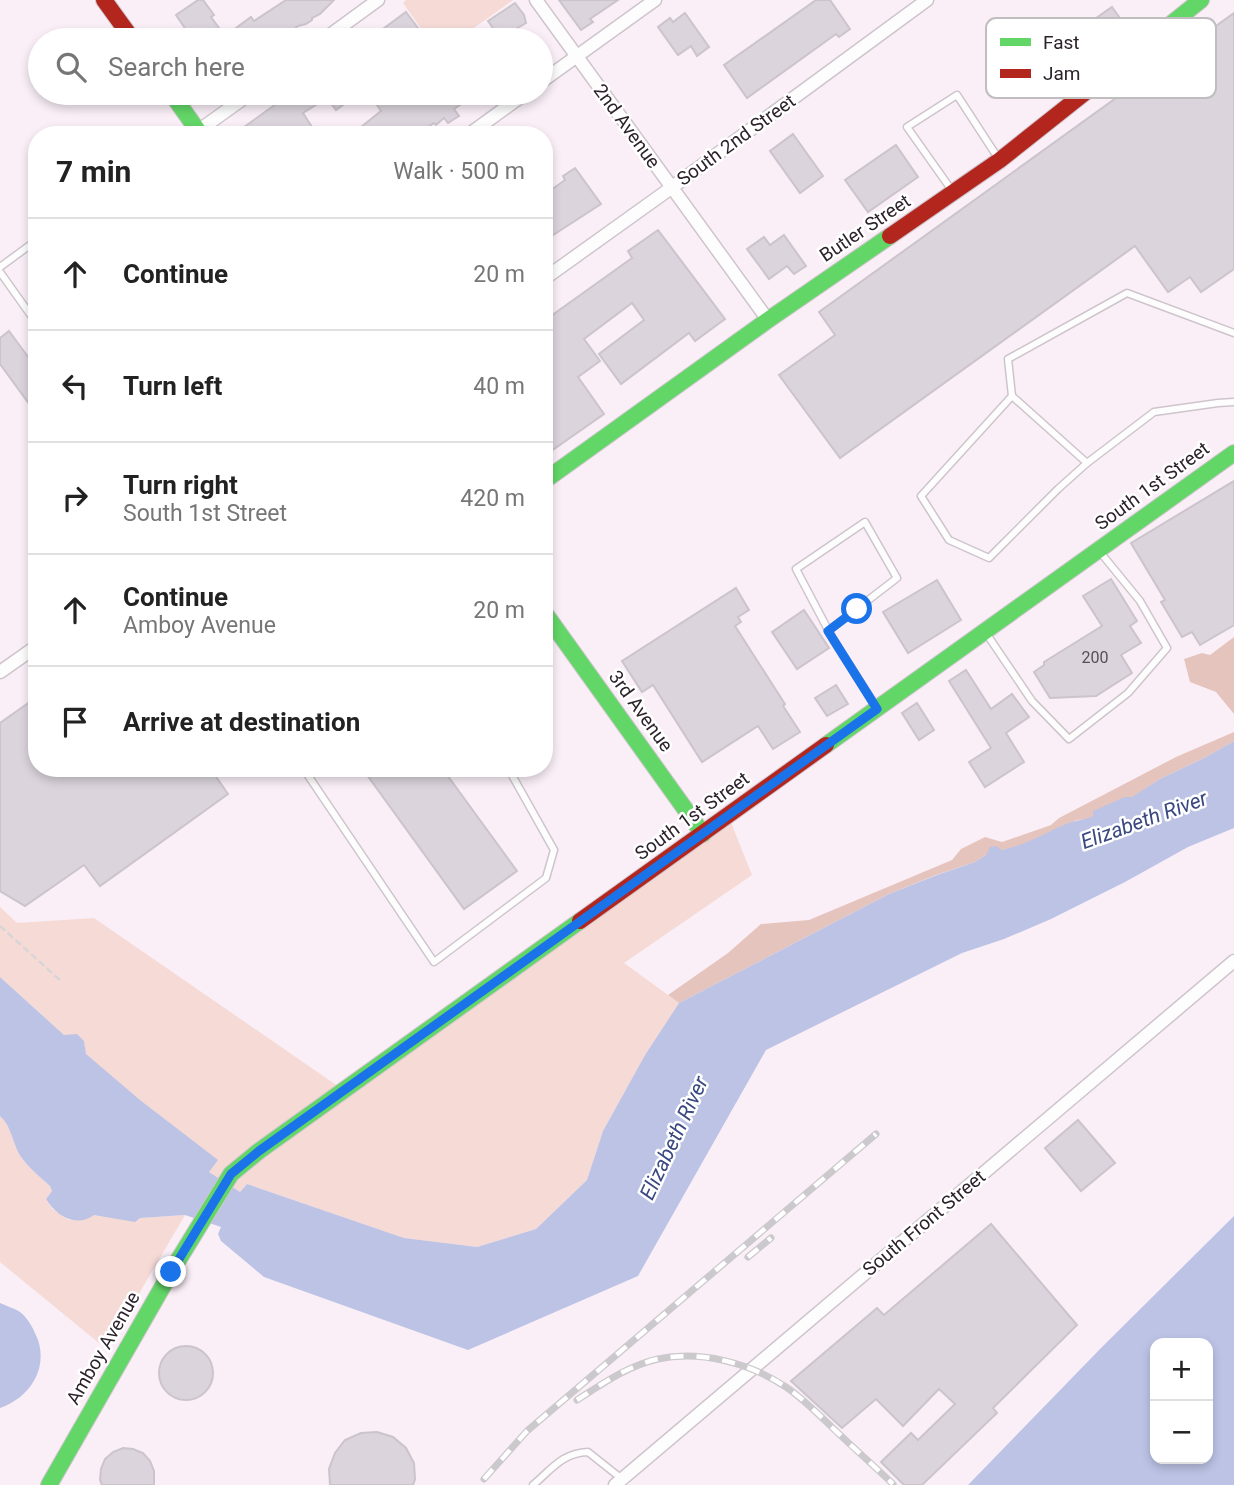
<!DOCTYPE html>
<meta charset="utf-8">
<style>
:root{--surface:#fff;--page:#f6f6f6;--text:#222;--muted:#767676;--line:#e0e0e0}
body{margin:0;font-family:Roboto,sans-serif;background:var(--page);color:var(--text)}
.controls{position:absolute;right:21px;bottom:21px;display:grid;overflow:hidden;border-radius:14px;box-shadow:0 4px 10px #0003}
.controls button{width:63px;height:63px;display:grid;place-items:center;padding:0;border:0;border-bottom:2px solid var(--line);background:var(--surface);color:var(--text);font:35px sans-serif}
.stop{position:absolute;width:21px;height:21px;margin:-16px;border:5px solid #1a73e8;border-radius:50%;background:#fff}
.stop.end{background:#1a73e8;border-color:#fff;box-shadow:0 2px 7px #0008}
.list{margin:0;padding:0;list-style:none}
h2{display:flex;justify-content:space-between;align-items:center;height:91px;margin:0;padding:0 28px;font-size:30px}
h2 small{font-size:23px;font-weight:400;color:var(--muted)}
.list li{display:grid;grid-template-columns:46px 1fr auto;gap:21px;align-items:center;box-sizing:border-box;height:112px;padding:0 28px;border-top:2px solid var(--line)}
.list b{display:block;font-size:26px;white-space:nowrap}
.list p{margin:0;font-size:23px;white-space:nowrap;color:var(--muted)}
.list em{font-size:23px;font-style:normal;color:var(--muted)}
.icon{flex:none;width:38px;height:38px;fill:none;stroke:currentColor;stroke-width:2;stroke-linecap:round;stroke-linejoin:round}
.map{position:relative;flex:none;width:1234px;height:1485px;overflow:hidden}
.search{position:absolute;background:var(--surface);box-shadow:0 4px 10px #0003;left:28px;top:28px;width:525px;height:77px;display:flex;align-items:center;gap:18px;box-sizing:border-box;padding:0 24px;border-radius:38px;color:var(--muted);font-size:26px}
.panel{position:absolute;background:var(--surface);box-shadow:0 4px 10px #0003;left:28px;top:126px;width:525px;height:651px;border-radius:28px}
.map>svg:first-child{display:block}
</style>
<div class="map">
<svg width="1234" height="1485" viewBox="0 0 1234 1485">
<rect width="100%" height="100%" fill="#faeff7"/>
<g fill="#f5dad6">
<polygon points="406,0 513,0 457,40 429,40 403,3"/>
<polygon points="730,820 752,875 624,963 679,1003 645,1055 603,1131 587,1180 536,1229 477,1247 404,1238 247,1184 240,1192 209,1172 217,1160 140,1100 85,1054 84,1041 64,1035 0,977 0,907 17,923 94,918 345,1091"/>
<path d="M0,1116C12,1127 12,1143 21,1157C29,1168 40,1177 50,1186L52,1191L46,1199L52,1209L69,1220L94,1215L140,1218L185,1215L109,1345L99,1343L0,1262Z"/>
</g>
<g fill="#e5c4be">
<polygon points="1234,637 1234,714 1216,692 1190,682 1184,659 1202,653 1210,655"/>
<polygon points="1234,732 1234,741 1206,757 1160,779 1132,798 1088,819 1077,820 1017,847 1001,850 986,855 975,862 936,875 889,894 679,1003 668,995 728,953 761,924 809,920 952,860 961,849 985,837 1002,842 1051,825 1059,818 1176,757"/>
</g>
<g fill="#bcc3e5" fill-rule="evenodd">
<path d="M1234,741V828L1188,847L1125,882L1051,919L1004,939L962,953L766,1050L638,1276L468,1350L264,1277L221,1241L218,1234L221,1227L185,1215L140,1218L135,1222L94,1215C76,1228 56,1216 46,1199L52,1191L50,1186C40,1177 29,1168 21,1157C12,1143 12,1127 0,1116V977L64,1035L77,1034L84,1041L86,1054L140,1100L218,1160L209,1172L240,1192L247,1184L404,1238L477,1247L536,1229L587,1180L603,1131L645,1055L679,1003L889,894L937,875L975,862L986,855L990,847L997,846L1001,850C1025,846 1044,833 1066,824C1075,820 1085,820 1093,816V811L1125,797H1132L1160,779L1206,757Z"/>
<path d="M1234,1216V1485H968L1102,1347ZM1208,1343V1459H1155V1343Z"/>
<path d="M0,1303C6,1306 14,1308 20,1312C29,1319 34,1330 38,1340C48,1370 29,1398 0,1408Z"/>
</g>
<g fill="#dbd4dc" stroke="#cbc4cc" stroke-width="2">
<polygon points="198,0 203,0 214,15 211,17 225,36 251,17 254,21 286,0 334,0 320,14 312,18 312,20 306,24 298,26 280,40 193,40 176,15"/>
<polygon points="559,0 618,0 590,19 593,22 581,30"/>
<polygon points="816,0 830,0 850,29 839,37 836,34 747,98 724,65"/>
<polygon points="515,3 524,15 526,23 500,38 488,21"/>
<polygon points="1112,7 1127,28 1107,42 1092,21"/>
<polygon points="406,12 427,40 368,40"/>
<polygon points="685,13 709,47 697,56 691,46 678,55 658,27 670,18 673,22"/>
<polygon points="1234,13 1234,269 1201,292 1190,277 1168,292 1135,246 840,458 779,375 835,335 819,312"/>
<polygon points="288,93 359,93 336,110 327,98 303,113 312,127 300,135 233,135 276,104 274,102"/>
<polygon points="369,93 423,93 427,98 435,93 478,93 454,109 459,116 448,123 444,118 436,125 434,123 416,135 351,135 381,111"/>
<polygon points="793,134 823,176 800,193 770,151"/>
<polygon points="896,145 918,177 868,212 845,180"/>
<polygon points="575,168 601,204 544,241 544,195 565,180 563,176"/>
<polygon points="658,230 725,319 695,341 689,333 621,384 599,354 644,320 632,303 584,339 600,361 578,377 604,414 544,456 544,321 632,258 628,251"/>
<polygon points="784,235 806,266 794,274 787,266 769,279 747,249 764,237 770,245"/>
<polygon points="9,331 37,369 37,400 30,405 0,364 0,338"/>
<polygon points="1234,481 1234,625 1200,645 1192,632 1182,637 1161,602 1165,600 1131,543"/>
<polygon points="1111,579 1137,621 1130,626 1141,643 1121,655 1132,673 1096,696 1050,698 1034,672 1044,665 1044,662 1102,626 1083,596"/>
<polygon points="937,580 961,620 908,653 883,612"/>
<polygon points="736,588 749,610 738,617 741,622 735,626 785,704 783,706 800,732 773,749 758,726 702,762 653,685 642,692 622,661"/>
<polygon points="804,610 829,648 797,669 772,632"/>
<polygon points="966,670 991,709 1012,694 1029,717 1006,733 1024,762 985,787 969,762 991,748 949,681"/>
<polygon points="836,685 848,704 827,716 815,698"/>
<polygon points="37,697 37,768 210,768 228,794 100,886 84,865 25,906 0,891 0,723"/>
<polygon points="917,703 934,730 919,740 902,713"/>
<polygon points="362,768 442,768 517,871 464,909"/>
<polygon points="1078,1120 1115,1163 1081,1191 1045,1148"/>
<polygon points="991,1224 1077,1325 993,1408 997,1413 922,1485 904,1485 881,1462 911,1433 918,1440 955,1404 939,1389 903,1426 876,1399 842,1428 791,1381 877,1308 884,1315"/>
<circle cx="186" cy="1373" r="27"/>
<polygon points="377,1432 393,1437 406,1448 414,1463 415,1479 413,1485 330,1485 329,1469 335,1453 345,1440 361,1433"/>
<polygon points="123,1448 133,1449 143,1453 150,1461 154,1471 154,1485 102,1485 100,1480 101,1469 105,1459 113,1452"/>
</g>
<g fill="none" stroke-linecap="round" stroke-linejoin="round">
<g stroke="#cec5cc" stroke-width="9">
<g id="lane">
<polyline points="220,93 231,107"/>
<polyline points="180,135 192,126"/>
<polyline points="953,192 907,127 957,95 998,158"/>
<polyline points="0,267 37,240"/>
<polyline points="0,272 37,324"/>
<polyline points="1234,333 1127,293 1008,359 1012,396 921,496 949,540 989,558 1058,489 1087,463 1154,412 1218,403 1234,402"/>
<polyline points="1012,396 1087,463"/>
<polyline points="828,631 897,578 865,522 796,569 834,641 877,708"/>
<polyline points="986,633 1032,701 1069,739 1128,693 1167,648 1140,601 1100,552"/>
<polyline points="303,768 434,962 546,878 554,850 508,768"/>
<path d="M533,1485C552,1469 562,1453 588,1452L622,1479"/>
</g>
</g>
<g stroke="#cec5cc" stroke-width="15">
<g id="street">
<polyline points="536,0 768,320"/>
<polyline points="323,40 378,0"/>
<polyline points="541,82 655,0"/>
<polyline points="198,131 251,93"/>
<polyline points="468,135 526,93"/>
<polyline points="544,279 671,188 927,0"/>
<polyline points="0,672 37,646"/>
<polyline points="615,1485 1234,961"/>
</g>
</g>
<g stroke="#cec5cc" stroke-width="18">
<g id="fast">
<polyline points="1116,68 1201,0"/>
<polyline points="171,93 201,135"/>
<polyline points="544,481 768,320 890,236"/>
<polyline points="544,612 703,834"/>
<polyline points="826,745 1234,453"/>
<polyline points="49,1485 171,1272 231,1174 259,1151 580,921"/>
</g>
</g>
<g stroke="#cec5cc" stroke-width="18">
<g id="jam">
<polyline points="104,0 133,40"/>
<polyline points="890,236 1000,160 1116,68"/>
<polyline points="580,921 826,745"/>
</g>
</g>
<polyline stroke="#d8d5d8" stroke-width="2.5" stroke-dasharray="7 3.5" stroke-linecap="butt" points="0,926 62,982"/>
<use href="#lane" stroke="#fefdfe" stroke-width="6"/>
<use href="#street" stroke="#fefdfe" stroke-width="12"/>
<use href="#fast" stroke="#63d668" stroke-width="16"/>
<use href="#jam" stroke="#b3261e" stroke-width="16"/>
<g stroke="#cbc9cb" stroke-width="7">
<g id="rail">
<polyline points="748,1257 771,1238"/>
<path d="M577,1400C602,1384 627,1366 658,1359C700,1350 750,1363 786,1387C805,1400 821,1417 838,1433C856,1450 875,1467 893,1484"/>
<polyline points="484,1479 527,1431 876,1134"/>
</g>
</g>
<use href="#rail" stroke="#fff" stroke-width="4.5" stroke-dasharray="13" stroke-linecap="butt"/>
</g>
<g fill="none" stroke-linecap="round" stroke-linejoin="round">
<polyline stroke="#1a73e8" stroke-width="9" points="171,1272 231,1174 259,1151 877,709 828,631 857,609"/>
</g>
<g text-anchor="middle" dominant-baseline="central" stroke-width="5" stroke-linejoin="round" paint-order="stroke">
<g font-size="16" fill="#584f56">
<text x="1095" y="657">200</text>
</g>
<g font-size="19" fill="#2c232a" stroke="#fff">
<text transform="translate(627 126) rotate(54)">2nd Avenue</text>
<text transform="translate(736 140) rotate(-36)">South 2nd Street</text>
<text transform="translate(865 228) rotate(-34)">Butler Street</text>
<text transform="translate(1152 486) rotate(-36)">South 1st Street</text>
<text transform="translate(641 711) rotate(54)">3rd Avenue</text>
<text transform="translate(692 816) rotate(-36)">South 1st Street</text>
<text transform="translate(924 1223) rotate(-40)">South Front Street</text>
<text transform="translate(103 1348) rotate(-60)">Amboy Avenue</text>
</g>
<g font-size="21" font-style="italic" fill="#394881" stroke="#fff">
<text transform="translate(1144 820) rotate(-20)">Elizabeth River</text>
<text transform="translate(674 1138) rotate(-65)">Elizabeth River</text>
</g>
</g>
<rect x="986" y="18" width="230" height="80" rx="10" fill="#fff" stroke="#c0bdbf" stroke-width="2"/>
<rect x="1000" y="38" width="31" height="8" fill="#63d668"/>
<rect x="1000" y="69" width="31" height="9" fill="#b3261e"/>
<g font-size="19" fill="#2c232a">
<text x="1043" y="49">Fast</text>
<text x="1043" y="80">Jam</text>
</g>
</svg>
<div class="controls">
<button>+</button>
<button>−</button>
</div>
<div class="stop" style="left:857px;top:609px"></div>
<div class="stop end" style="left:171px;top:1272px"></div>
<div class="search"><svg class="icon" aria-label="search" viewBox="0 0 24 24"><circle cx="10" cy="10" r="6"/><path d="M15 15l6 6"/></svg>Search here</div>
<section class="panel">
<h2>7 min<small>Walk · 500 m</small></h2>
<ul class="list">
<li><svg class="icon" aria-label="ahead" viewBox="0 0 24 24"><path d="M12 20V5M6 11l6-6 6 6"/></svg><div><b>Continue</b></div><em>20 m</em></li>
<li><svg class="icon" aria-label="left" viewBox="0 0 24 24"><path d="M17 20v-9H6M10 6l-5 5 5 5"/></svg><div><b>Turn left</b></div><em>40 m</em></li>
<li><svg class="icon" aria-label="right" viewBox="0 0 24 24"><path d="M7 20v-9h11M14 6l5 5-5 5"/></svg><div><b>Turn right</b><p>South 1st Street</p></div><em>420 m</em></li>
<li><svg class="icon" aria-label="ahead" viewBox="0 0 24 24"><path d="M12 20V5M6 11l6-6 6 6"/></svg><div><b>Continue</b><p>Amboy Avenue</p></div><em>20 m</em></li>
<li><svg class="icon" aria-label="arrive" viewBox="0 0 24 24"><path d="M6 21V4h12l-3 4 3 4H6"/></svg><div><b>Arrive at destination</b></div></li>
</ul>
</section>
</div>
